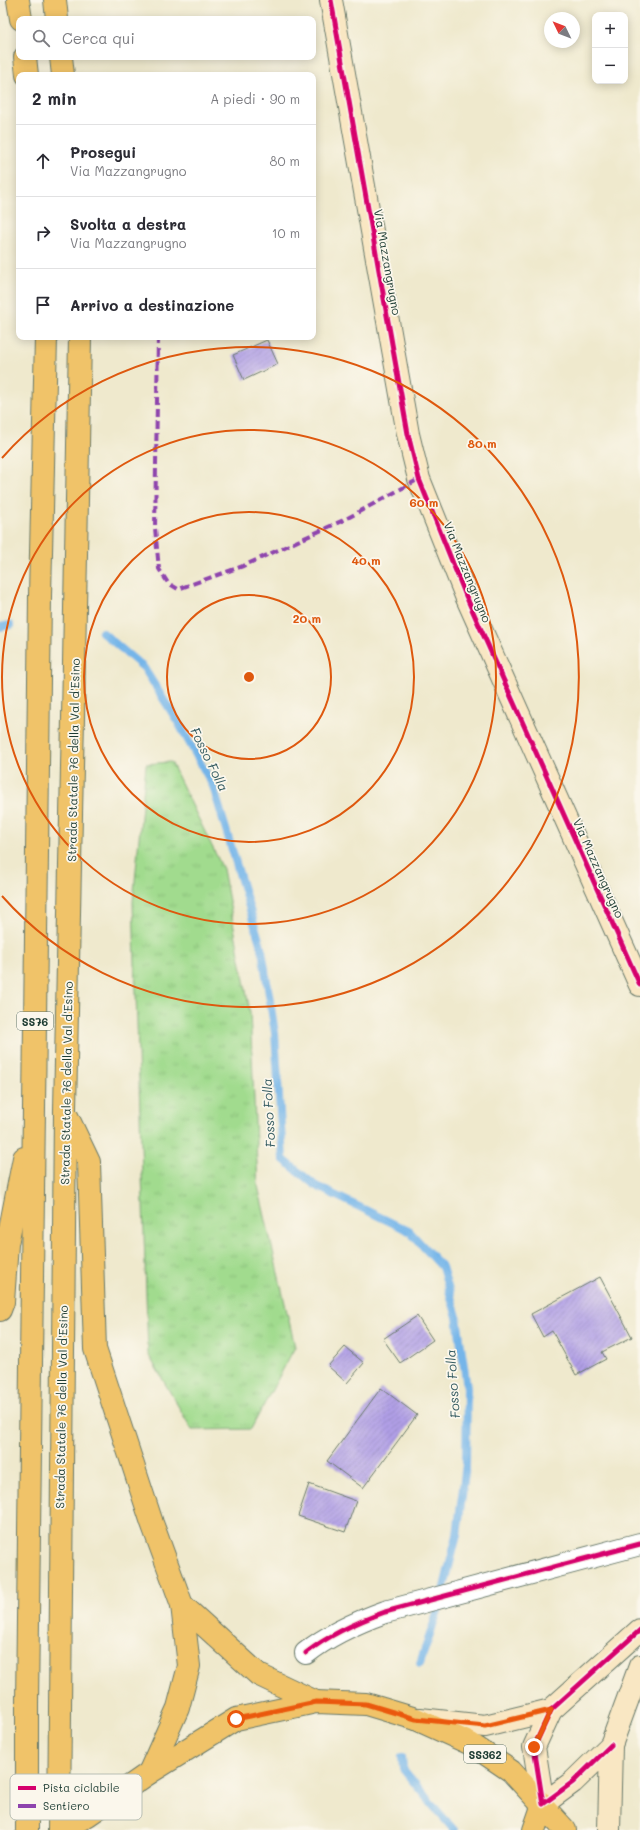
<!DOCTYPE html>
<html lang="it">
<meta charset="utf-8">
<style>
:root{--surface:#fff;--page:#f7f7f7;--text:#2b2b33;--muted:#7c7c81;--line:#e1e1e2}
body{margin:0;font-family:Mali,sans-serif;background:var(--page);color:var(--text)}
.controls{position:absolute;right:12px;top:12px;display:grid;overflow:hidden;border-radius:8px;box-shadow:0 2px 10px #0003}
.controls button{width:36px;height:36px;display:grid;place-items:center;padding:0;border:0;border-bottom:1px solid var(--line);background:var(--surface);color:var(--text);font:20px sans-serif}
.compass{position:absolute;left:544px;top:12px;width:36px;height:36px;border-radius:50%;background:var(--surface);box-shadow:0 2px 10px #0003;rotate:313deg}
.stop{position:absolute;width:12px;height:12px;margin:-9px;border:3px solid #ea580c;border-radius:50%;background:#fff}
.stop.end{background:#ea580c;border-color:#fff;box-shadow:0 1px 4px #0008}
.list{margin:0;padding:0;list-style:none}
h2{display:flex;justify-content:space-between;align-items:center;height:52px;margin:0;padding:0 16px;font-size:17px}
h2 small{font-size:13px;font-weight:400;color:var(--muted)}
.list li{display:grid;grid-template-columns:26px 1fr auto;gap:12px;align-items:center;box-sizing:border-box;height:72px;padding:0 16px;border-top:1px solid var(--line)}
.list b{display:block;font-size:15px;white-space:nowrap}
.list p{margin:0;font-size:13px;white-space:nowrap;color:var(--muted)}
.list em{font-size:13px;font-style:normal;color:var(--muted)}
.icon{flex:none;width:22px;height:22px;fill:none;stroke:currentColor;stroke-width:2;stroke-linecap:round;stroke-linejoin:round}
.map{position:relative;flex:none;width:640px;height:1830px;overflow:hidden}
.search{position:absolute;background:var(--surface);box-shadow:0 2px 10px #0003;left:16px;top:16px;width:300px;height:44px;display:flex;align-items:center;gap:10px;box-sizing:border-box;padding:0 14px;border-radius:8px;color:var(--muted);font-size:15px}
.panel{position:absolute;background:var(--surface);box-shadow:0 2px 10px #0003;left:16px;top:72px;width:300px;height:268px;border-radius:8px}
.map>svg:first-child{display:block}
</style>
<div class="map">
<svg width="640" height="1830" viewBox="0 0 640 1830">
<defs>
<pattern id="grass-tufts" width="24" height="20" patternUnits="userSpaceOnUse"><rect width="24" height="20" fill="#a1db8e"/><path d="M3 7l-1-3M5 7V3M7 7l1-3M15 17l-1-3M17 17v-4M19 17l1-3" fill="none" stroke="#8abd7b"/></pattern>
<pattern id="building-hatch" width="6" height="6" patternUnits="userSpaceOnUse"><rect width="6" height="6" fill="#b09fe6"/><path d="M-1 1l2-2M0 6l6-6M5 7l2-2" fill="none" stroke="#8f83bb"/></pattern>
</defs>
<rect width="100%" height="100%" fill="#fbf7ec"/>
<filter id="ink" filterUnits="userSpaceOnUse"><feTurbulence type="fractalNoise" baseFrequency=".025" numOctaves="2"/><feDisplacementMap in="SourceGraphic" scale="8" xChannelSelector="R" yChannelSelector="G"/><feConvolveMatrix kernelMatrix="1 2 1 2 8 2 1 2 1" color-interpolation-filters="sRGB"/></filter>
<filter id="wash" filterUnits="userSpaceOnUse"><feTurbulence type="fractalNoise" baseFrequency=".012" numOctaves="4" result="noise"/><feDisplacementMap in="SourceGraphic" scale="16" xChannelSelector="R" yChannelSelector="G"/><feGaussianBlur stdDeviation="0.9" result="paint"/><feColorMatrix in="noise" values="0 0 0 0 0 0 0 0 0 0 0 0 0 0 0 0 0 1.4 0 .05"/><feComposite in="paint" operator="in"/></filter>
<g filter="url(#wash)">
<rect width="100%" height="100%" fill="#efe9cd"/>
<polygon fill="url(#grass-tufts)" stroke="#608c61" points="171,762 223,869 250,1012 258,1186 295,1347 251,1429 192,1430 148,1354 133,902 146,764"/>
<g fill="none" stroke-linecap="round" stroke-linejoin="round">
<g stroke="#75b5e9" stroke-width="8">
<polyline points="0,627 10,625"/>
<polyline points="102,632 144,668 179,724 213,786 262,950 275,1033 283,1159 316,1186 409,1231 442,1267 457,1317 467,1388 466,1464 457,1535 438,1611 420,1663"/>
<polyline points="402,1757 403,1769 429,1801 454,1830"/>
</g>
</g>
<g id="blocks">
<g fill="url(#building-hatch)">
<polygon points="267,340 278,364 244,380 233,355"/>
<polygon points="600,1277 632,1337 602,1352 606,1359 576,1375 552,1331 543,1337 531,1314"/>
<polygon points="417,1316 433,1340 400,1363 383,1339"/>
<polygon points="345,1347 364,1363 347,1383 328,1366"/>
<polygon points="381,1388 417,1415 363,1488 327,1461"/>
<polygon points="309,1484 356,1501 345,1532 298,1516"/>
</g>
</g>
</g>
<g filter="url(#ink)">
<use href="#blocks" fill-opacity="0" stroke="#68796a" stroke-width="1"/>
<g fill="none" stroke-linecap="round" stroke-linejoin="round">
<g stroke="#68796a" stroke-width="24">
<path id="street" d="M306,1653C330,1634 357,1622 385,1612L640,1544"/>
</g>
<g stroke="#68796a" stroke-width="24">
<g id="secondary">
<polyline points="331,0 408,434 419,479 466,596 640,985"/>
<polyline points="420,1719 485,1726 551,1710"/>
<polyline points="611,1745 573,1782 543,1804 534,1747 551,1710 640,1630"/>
<polyline points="609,1830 611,1745 640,1666"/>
</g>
</g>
<g stroke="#68796a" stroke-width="24">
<polyline id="primary" points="62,1830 88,1815 149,1773 236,1719 316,1702 366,1704 416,1719 471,1744 511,1771 565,1830"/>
</g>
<g stroke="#68796a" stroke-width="24">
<g id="highway">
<polyline points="18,0 21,19"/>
<polyline points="55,0 57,19"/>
<polyline points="25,57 27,75"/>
<polyline points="61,57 63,75"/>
<polyline points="67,1116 89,1162 95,1349 152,1523 182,1605 189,1666 178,1708 149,1773"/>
<polyline points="0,1310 3,1302 7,1244 24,1158"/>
<polyline points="182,1605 259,1675 316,1702"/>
<polyline points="27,1830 27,1704 40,596 46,337"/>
<path d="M59,1830C59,1590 61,1350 65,1110C70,852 76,595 80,337"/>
<polyline points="534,1830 543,1804"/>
</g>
</g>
<use href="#street" stroke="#fff" stroke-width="22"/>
<use href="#secondary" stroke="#f9e7c3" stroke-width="22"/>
<use href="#primary" stroke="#f0c369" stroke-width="22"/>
<use href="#highway" stroke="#f0c369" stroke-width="22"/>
<polyline stroke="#8e44ad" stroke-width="4" stroke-dasharray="8 4" stroke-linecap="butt" points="158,337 155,528 159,569 168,583 178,589 243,566 346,519 419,479"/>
<g stroke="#fbf7ec" stroke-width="8">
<g id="cycleway">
<polyline points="331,0 408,434 419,479 466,596 640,985"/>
<path d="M306,1653C330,1634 357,1622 385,1612L640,1544"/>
<polyline points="611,1745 573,1782 543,1804 534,1747 551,1710 640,1630"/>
</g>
</g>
<use href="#cycleway" stroke="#d6006c" stroke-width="5"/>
</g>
</g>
<g fill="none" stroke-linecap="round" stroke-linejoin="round" filter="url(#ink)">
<polyline stroke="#ea580c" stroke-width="5" points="236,1719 316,1702 366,1704 416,1719 485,1726 551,1710 534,1747"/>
</g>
<g fill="none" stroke="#de580e" stroke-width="2">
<circle cx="249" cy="677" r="82"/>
<circle cx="249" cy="677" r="165"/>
<circle cx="249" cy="677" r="247"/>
<path d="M2 458A330 330 0 1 1 2 896"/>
</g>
<g text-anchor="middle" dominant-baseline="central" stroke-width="3.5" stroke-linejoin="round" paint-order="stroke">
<g fill="#fbf7ec" stroke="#61756b" stroke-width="1">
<rect x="17" y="1012" width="36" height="18" rx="3"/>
<rect x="464" y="1745" width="42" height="18" rx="3"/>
</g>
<g font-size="11" font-weight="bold" fill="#1f3d34">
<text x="35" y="1021">SS76</text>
<text x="485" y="1754">SS362</text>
</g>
<g font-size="12" fill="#1f3d34" stroke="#fbf7ec">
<text transform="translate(388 262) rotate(80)">Via Mazzangrugno</text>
<text transform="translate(468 572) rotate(68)">Via Mazzangrugno</text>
<text transform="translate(73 760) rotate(-89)">Strada Statale 76 della Val d'Esino</text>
<text transform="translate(599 868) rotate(66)">Via Mazzangrugno</text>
<text transform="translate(66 1083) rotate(-89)">Strada Statale 76 della Val d'Esino</text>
<text transform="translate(61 1407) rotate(-89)">Strada Statale 76 della Val d'Esino</text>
</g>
<g font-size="13" font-style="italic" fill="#345b61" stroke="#fbf7ec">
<text transform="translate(210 759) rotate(64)">Fosso Folla</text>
<text transform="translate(268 1113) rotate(-93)">Fosso Folla</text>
<text transform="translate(452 1384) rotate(-94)">Fosso Folla</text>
</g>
</g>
<rect x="10" y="1774" width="132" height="46" rx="6" fill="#fbf7ec" stroke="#b9bfb5" stroke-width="1"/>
<rect x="18" y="1786" width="18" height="4" fill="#d6006c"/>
<rect x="18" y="1804" width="18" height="4" fill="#8e44ad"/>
<g font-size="11" fill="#1f3d34">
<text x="43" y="1792">Pista ciclabile</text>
<text x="43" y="1810">Sentiero</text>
</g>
<circle cx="249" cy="677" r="6" fill="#de580e" stroke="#fbf7ec" stroke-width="2"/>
<g font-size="12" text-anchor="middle" font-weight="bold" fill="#de580e" stroke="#fbf7ec" stroke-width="3.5" stroke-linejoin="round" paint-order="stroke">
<text x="482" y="448">80 m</text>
<text x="424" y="507">60 m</text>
<text x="366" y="565">40 m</text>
<text x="307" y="623">20 m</text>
</g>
</svg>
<div class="controls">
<button>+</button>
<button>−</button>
</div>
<svg class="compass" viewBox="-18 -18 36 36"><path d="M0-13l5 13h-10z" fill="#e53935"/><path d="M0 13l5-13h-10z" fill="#7c7c81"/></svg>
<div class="stop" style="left:236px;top:1719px"></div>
<div class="stop end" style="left:534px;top:1747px"></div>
<div class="search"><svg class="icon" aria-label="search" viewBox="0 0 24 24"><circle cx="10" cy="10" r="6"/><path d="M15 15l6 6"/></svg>Cerca qui</div>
<section class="panel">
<h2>2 min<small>A piedi · 90 m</small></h2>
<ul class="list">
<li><svg class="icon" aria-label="ahead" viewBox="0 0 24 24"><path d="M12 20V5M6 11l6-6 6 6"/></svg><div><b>Prosegui</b><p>Via Mazzangrugno</p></div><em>80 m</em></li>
<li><svg class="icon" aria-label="right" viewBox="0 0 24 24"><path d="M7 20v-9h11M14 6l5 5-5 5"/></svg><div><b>Svolta a destra</b><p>Via Mazzangrugno</p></div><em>10 m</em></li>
<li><svg class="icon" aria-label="arrive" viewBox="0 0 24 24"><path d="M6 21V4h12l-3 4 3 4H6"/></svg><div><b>Arrivo a destinazione</b></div></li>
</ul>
</section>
</div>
